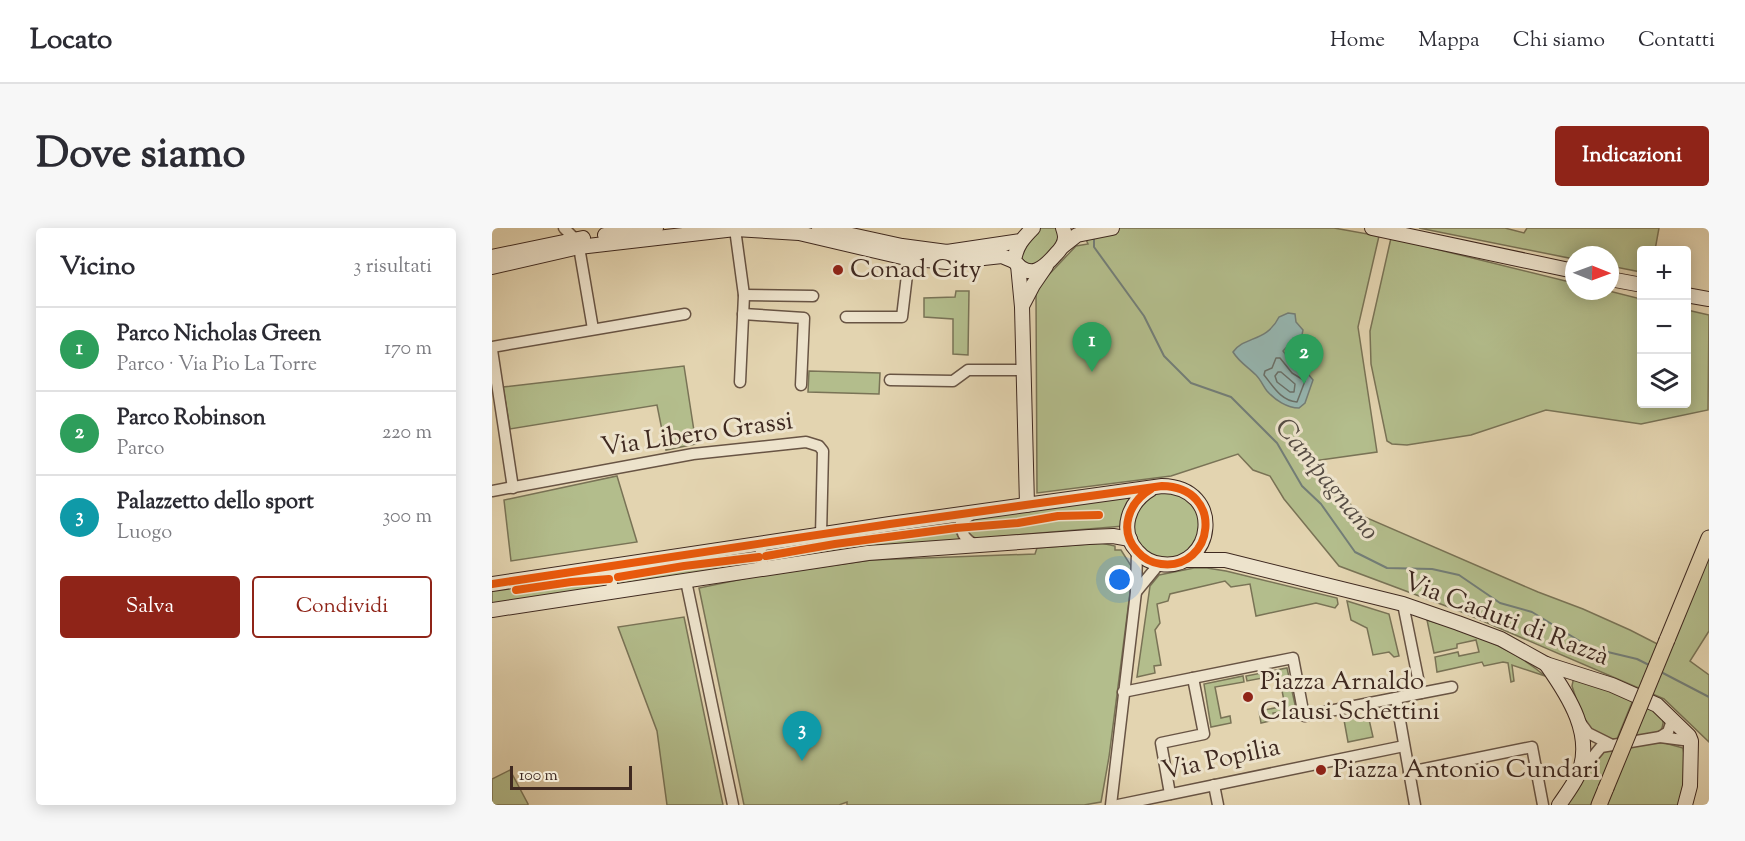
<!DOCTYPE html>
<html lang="it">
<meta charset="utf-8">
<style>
:root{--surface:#fff;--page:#f7f7f7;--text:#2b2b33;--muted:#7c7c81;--line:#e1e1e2;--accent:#8f2418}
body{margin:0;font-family:"Sorts Mill Goudy",serif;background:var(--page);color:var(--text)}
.controls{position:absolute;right:18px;top:18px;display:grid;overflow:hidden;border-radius:6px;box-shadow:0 3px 15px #0003}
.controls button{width:54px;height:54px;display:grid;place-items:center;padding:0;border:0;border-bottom:2px solid var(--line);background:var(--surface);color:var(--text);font:30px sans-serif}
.compass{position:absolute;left:1073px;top:18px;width:54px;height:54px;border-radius:50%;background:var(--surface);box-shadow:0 3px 15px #0003;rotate:91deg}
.scale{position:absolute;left:18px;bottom:15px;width:122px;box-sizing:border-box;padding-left:6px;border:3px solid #3f2920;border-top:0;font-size:16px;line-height:21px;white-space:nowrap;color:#3f2920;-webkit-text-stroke:4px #ede3cc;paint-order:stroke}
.you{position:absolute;left:628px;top:352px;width:21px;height:21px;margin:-15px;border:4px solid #fff;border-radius:50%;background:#1a73e8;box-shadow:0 0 0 9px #1a73e833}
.badge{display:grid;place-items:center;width:39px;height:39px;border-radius:50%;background:var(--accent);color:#fff;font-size:20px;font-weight:700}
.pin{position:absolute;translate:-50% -50px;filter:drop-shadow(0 2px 3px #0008)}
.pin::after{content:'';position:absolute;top:32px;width:21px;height:18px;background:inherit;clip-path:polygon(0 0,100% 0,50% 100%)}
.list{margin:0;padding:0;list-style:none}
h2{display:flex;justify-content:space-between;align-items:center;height:78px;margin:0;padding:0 24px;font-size:26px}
h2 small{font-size:20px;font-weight:400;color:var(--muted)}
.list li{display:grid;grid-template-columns:39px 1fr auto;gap:18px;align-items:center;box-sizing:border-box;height:84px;padding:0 24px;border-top:2px solid var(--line)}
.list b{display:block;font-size:22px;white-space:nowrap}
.list p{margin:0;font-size:20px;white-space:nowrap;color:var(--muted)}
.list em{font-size:20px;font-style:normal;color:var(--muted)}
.actions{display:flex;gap:12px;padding:18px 24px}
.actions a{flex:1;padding:14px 0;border:2px solid var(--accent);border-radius:6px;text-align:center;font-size:21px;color:var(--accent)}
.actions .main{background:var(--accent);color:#fff}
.icon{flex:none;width:33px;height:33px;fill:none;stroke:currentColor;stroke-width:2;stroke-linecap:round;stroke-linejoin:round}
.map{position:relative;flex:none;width:1217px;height:577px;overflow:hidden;border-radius:6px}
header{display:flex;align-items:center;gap:36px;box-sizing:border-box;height:84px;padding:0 30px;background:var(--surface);border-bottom:2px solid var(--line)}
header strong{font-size:28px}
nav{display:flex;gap:33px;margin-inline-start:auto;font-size:21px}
.intro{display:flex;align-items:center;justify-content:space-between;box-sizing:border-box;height:144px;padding:0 36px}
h1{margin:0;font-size:42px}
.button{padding:15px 27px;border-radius:6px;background:var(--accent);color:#fff;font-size:21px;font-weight:700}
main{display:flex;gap:36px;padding:0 36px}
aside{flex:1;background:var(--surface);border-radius:6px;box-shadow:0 3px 15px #0003}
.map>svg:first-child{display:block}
</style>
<header>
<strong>Locato</strong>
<nav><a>Home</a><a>Mappa</a><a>Chi siamo</a><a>Contatti</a></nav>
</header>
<div class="intro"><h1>Dove siamo</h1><a class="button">Indicazioni</a></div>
<main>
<aside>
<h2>Vicino<small>3 risultati</small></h2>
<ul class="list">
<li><span class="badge" style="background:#2e9e5b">1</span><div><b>Parco Nicholas Green</b><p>Parco · Via Pio La Torre</p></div><em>170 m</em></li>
<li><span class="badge" style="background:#2e9e5b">2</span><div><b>Parco Robinson</b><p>Parco</p></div><em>220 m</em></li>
<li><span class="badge" style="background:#0f9aa8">3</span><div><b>Palazzetto dello sport</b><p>Luogo</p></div><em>300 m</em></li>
</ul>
<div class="actions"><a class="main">Salva</a><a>Condividi</a></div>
</aside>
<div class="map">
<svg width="1217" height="577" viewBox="0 0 1217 577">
<rect width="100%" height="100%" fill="#e3d4b0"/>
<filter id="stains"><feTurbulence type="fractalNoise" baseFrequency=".00333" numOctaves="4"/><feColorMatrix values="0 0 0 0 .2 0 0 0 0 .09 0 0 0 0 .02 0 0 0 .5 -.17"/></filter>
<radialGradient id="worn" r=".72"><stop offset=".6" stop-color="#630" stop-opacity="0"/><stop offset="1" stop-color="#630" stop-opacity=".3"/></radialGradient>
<g fill="#b3bd8c" stroke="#797356" stroke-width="1.5">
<polygon points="544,0 568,0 572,10 552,37 530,38 525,25"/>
<polygon points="589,0 842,0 887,8 866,99 885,224 821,233 868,287 1046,364 1091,381 1138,402 1177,422 1217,328 1217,403 1198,433 1217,447 1217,514 1172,471 970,384 847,338 792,271 778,248 761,242 746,226 679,248 545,265 544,66 547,57 584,18 596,16"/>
<polygon points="927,0 1013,0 1032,5 1035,0 1167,0 1163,22 1150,22 1149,44 1118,38 1118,27 1082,27 1082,31"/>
<polygon points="899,10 1082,55 1082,63 1117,63 1149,71 1150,176 1194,176 1195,82 1217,87 1216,182 1149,196 1054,182 979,207 915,217 900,216 895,213 879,136 878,103"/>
<polygon points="464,63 477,63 476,127 461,126 461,91 432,89 432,70 463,69"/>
<polygon points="192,138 204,216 174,222 165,177 18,201 11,159"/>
<polygon points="317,143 388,145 387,166 316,164"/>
<polygon points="125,248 145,314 19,333 12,272"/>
<path d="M666,263L687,264L708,285L705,315C701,319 696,325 691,328C661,345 627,305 647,277C651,271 659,267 666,263Z"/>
<polygon points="645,265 632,298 478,311 476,308 474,294 477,290"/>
<polygon points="466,292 463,303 468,312 0,376 0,360"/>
<polygon points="609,315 623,318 623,322 629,322 641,341 617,529 609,574 592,577 355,577 355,574 347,577 252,577 207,360 260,349 379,332 543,326 545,320"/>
<polygon points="702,340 715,340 734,343 845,370 846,376 843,380 824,375 764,388 758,356 739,359 733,353 678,366 676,373 665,376 668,395 663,402 669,437 662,438 663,445 645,449 658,358 667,347"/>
<polygon points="855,373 897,386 907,428 902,429 897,424 881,427 875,400 859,392"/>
<polygon points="192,389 231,577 175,577 165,503 126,399"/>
<path d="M935,392C978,404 1019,419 1053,448L1020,437L1022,453L1019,454L1016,435L1011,434L992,438L990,434L945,444L943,429L966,424L967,428L987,424L984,412L965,416V420L942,425Z"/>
<polygon points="795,440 804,481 781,485 782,492 769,495 767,483 793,478 787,447 755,453 754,448"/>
<polygon points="751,448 752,454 723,459 729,490 738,488 739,495 719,499 712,456"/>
<path d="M1086,450L1141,472L1125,511C1094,513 1088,482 1080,458L1081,453Z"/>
<path d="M1152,476C1165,482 1177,489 1168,504L1139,510Z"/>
<polygon points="876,487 881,509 856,514 852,492"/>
<polygon points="1169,514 1191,520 1194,540 1189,577 1114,577 1139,518"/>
<polygon points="1122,522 1102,577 1072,577 1092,547 1112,524"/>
<polygon points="18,542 36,576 36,577 0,577 0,551"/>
</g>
<path fill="#96b7b2" stroke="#737e78" stroke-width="1.5" d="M796,85L803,86L804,94L811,102L810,107L802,111L791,123L804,140L817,147L821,152L813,175L807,180C795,180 783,172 775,163C771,158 769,152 764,147C756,139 747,134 741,124C752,108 775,114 787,89Z"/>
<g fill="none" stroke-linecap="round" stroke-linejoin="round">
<g stroke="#6a7069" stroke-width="1.5">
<path d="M784,130H788L800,145L813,153L805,174C789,173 781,158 772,147L773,143L780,140Z"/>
<polygon points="786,144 789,144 803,156 802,164 798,164 785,154 783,148"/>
</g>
<g stroke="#737e78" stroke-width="2">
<polyline points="602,9 602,19 652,88 672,128 699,155 739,169 785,215 810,258 829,276 863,324 895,340 940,341 967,347 1008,375 1040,384 1099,420 1145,431 1159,438"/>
<polyline points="1169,444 1217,469"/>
</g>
<g stroke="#685444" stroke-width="13">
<g id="street">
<polyline points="72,0 83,11"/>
<polyline points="243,1 252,67 248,154"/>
<polyline points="87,19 101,101"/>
<polyline points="252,67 321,68"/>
<polyline points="251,86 312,90 309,157"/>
<polyline points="354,89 410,89 417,30"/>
<polyline points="0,119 193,86"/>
<polyline points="0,122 21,260"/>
<polyline points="398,152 461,153 476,142 531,142"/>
<polyline points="0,263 201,226 314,214 327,218 331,223 329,307"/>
<path d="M481,285L469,294C470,307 472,310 483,317"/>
<polyline points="268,316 271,341"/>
<path d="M114,339C122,348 121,354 118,365"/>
<polyline points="194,353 241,577"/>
<polyline points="644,364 667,336"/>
<polyline points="631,464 801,430 812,488 929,465 911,376"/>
<polyline points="929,465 960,459"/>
<polyline points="904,470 923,577"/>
<polyline points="1088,494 1096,505 1118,516"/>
<polyline points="1168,509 1199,513"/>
<polyline points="1090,542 1109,519 1168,509 1176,504 1180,492"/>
<polyline points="917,544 1040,519 1051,577"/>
<polyline points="722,557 726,577"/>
<polyline points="678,566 669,515 712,506 701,450"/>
<polyline points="619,577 644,364 645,323"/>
<polyline points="626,577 912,518"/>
</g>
</g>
<g stroke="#3f2920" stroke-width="16">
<g id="secondary">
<polyline points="327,0 410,18 455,24 529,13"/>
<path d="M541,0C531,10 524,18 522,33C538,53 552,40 564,26C569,21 573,16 573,9C573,6 572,3 571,0"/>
<polyline points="880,0 1082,43"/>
<polyline points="113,7 164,0"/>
<polyline points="571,18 585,7 620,0"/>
<polyline points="0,29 91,10"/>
<polyline points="526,37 530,79 535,277"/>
<polyline points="0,39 87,19 243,1 307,5 414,30 455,34 510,28 522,33"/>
<polyline points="1118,51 1150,57"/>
<polyline points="1194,67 1217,71"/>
<polyline points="530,78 541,57 554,38"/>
<polyline points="694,332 733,332 911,376 966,395 1009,411 1054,436 1120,457 1165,477 1197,508 1199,513 1198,558 1193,577"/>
<path d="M0,356L398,296L670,258C734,259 722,343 669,336C660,335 651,330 645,323C626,302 637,274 659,261"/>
<polyline points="0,382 376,325 597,309 621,308 638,311"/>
<path d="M1054,436C1076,467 1104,509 1085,549C1080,559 1073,568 1067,577"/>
</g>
</g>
<g stroke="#3f2920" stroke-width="17">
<g id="primary">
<polyline points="1175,412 1217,310"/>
<polyline points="1107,577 1114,560"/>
</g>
</g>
<use href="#street" stroke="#ede3cc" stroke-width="10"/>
<use href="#secondary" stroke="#ede3cc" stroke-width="14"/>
<use href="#primary" stroke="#e3d4b0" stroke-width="15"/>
<g stroke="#3f2920" stroke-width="17" stroke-linecap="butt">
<polyline id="primary-bridge" points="1114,560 1175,412"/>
</g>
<use href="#primary-bridge" stroke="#e3d4b0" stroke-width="15"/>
<g stroke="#ede3cc" stroke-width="11">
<g id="cycleway">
<polyline points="274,328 343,316 464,300 526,295 566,288 607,287"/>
<polyline points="126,349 192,338 267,329"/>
<path d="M0,356L398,296L670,258C734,259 722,343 669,336C660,335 651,330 645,323C626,302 637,274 659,261"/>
<polyline points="24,362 79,354 117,351"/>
</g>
</g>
<use href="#cycleway" stroke="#e8590c" stroke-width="8"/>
</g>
<g fill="#8f2418" stroke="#ede3cc" stroke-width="2">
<circle cx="346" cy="42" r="6"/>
<circle cx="756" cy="469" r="6"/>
<circle cx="829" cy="542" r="6"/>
</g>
<g text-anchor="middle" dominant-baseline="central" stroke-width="6" stroke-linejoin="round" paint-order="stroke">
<g font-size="26" fill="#3f2920" stroke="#ede3cc" text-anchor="start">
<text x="358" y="42">Conad City</text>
<text x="768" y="454">Piazza Arnaldo<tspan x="768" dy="30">Clausi Schettini</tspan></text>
<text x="841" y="542">Piazza Antonio Cundari</text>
</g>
<g font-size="26" fill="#3f2920" stroke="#ede3cc">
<text transform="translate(205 207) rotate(-8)">Via Libero Grassi</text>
<text transform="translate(1014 392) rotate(21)">Via Caduti di Razzà</text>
<text transform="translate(729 532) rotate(-12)">Via Popilia</text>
</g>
<g font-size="27" font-style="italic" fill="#554c44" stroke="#ede3cc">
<text transform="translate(834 252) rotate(51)">Campagnano</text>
</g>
</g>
<rect width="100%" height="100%" filter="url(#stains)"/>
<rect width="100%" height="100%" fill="url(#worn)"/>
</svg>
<div class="controls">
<button>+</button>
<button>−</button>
<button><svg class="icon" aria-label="layers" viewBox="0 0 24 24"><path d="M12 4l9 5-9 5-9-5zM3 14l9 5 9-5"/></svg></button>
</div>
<svg class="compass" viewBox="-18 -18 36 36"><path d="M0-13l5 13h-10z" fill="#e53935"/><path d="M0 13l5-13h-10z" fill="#7c7c81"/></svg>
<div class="scale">100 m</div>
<div class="you"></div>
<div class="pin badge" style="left:600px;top:144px;background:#2e9e5b">1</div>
<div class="pin badge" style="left:812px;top:156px;background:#2e9e5b">2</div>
<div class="pin badge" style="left:310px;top:533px;background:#0f9aa8">3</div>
</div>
</main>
